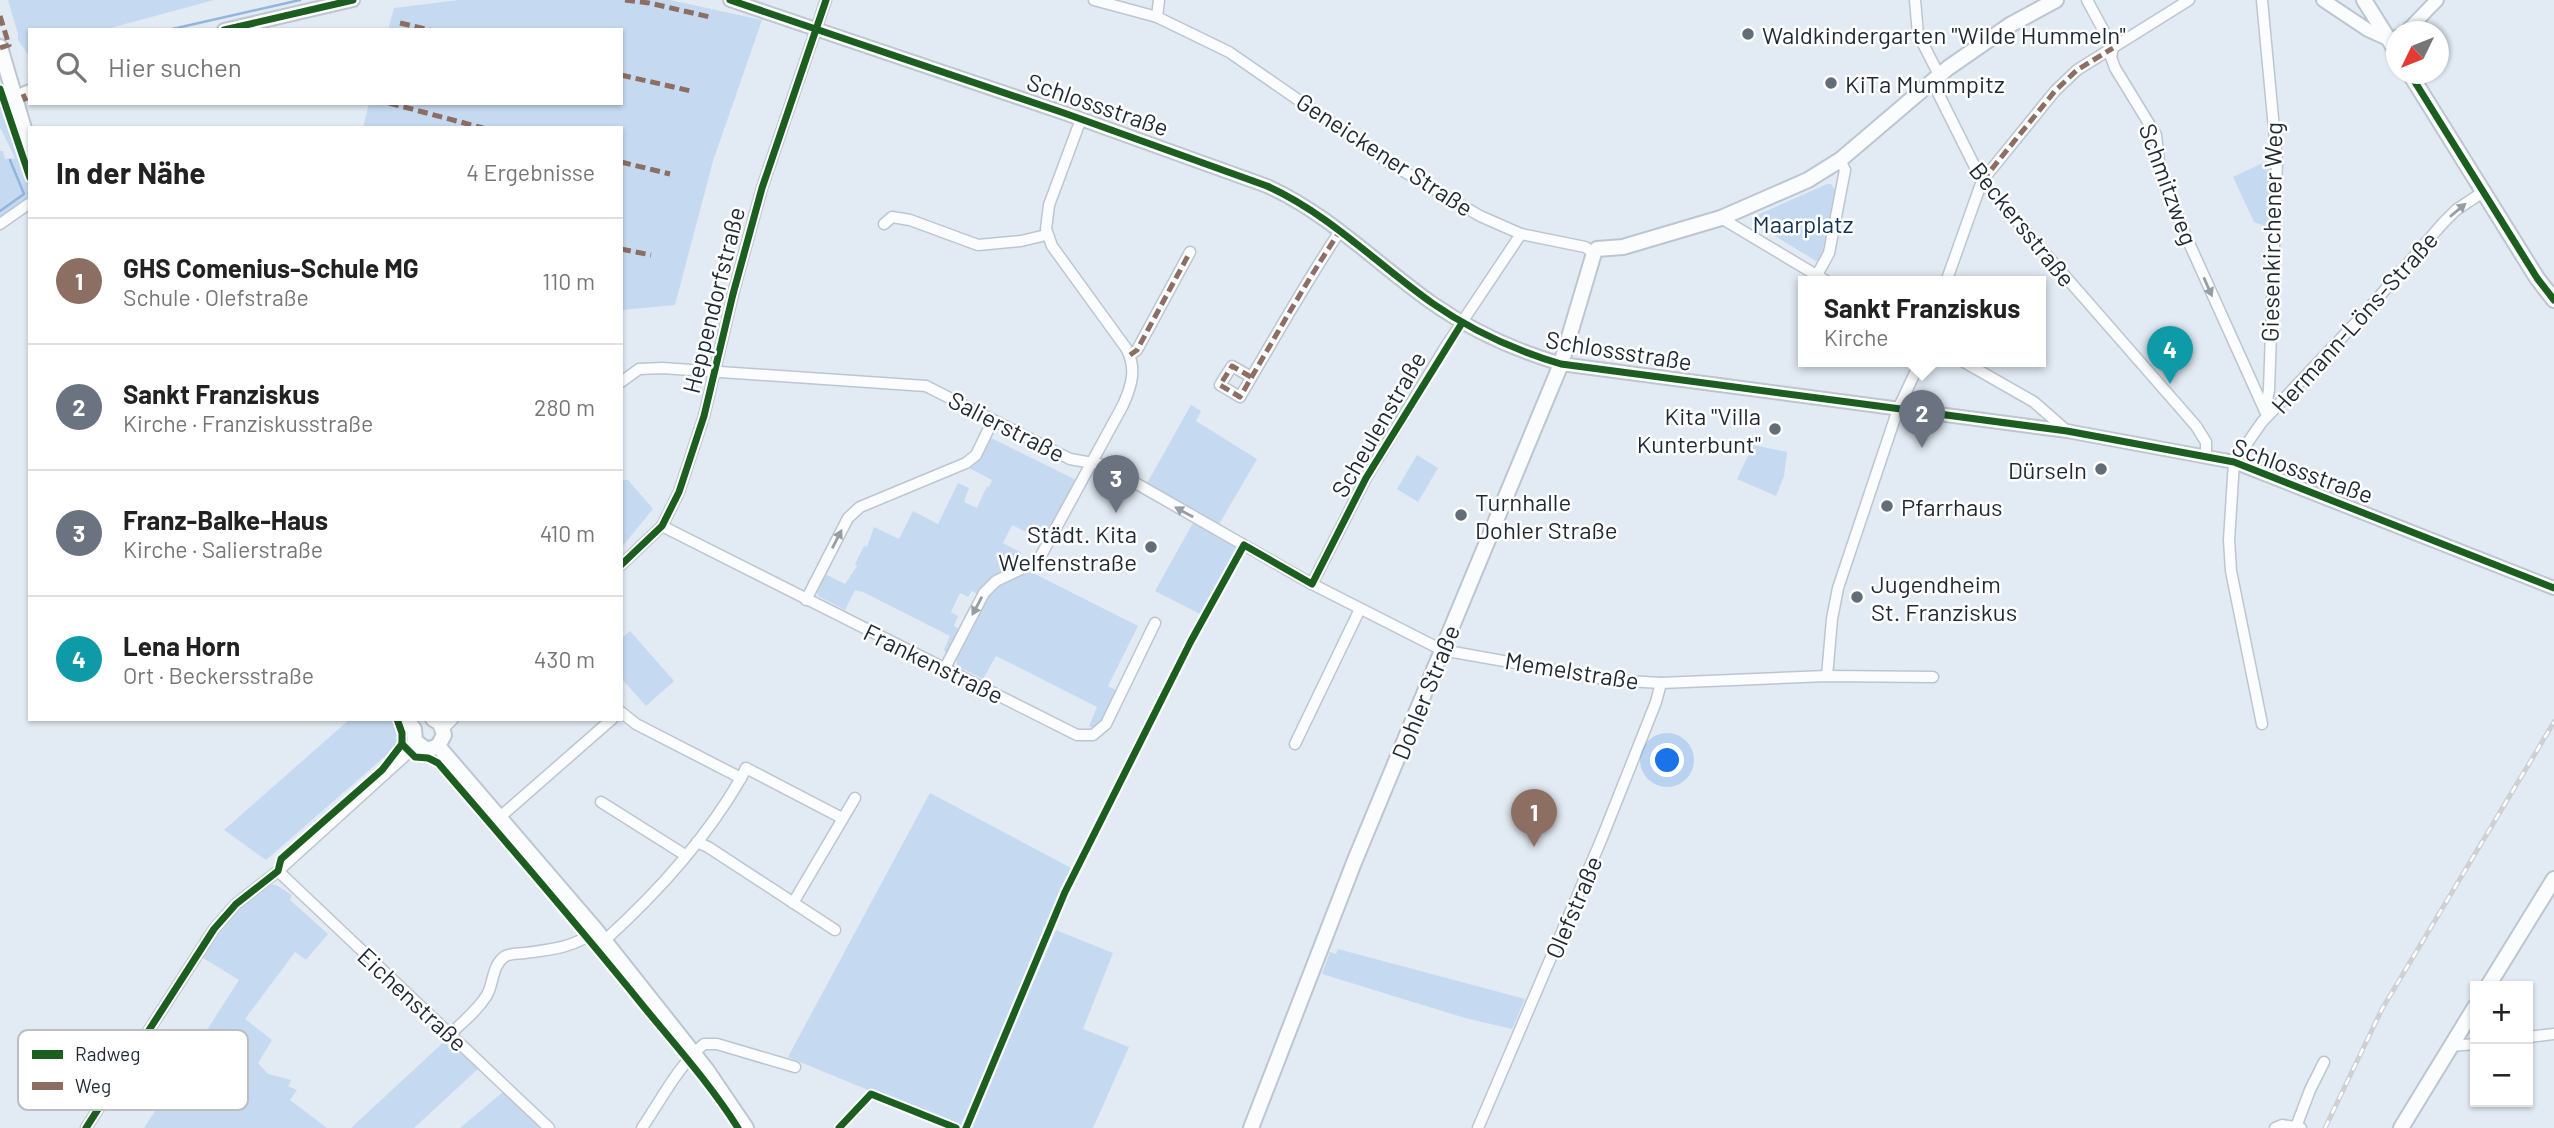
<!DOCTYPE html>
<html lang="de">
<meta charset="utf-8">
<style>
:root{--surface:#fff;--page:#f2f2f2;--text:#222;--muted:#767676;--line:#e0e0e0;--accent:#b45309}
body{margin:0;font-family:Barlow,sans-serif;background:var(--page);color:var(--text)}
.controls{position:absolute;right:21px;bottom:21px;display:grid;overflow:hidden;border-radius:0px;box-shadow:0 2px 5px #0004}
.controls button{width:63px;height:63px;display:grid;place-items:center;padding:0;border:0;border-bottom:2px solid var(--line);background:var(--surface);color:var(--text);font:35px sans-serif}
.compass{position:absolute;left:2386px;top:21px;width:63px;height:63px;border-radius:50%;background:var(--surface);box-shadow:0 2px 5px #0004;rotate:227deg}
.you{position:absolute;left:1668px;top:761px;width:24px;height:24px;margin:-18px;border:5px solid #fff;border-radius:50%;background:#1a73e8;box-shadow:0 0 0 10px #1a73e833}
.badge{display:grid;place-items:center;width:46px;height:46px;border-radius:50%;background:var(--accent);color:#fff;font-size:23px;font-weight:700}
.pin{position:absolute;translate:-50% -58px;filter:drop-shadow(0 2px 4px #0008)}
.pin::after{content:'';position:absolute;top:37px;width:24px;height:21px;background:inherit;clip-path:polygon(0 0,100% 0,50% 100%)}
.popup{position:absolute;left:1798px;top:276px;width:248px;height:91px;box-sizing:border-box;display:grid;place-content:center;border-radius:0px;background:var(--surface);filter:drop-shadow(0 2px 5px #0005);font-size:23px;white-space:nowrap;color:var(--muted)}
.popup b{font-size:26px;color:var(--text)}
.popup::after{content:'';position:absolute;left:50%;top:100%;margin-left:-14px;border:14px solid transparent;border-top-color:var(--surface)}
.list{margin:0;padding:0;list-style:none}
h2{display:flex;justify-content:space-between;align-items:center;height:91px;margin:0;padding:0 28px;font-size:30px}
h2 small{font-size:23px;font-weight:400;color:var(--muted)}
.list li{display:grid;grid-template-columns:46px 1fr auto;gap:21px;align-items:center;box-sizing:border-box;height:126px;padding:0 28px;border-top:2px solid var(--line)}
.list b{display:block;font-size:26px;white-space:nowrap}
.list p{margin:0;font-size:23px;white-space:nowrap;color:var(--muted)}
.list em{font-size:23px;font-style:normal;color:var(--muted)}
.icon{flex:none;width:38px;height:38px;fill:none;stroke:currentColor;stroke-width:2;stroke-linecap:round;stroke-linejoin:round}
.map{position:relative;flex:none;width:2554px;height:1128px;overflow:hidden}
.search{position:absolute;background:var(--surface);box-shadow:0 2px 5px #0004;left:28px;top:28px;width:595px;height:77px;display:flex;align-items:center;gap:18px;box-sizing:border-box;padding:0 24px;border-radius:0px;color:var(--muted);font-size:26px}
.panel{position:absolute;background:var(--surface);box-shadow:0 2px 5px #0004;left:28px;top:126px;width:595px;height:595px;border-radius:0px}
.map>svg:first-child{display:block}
</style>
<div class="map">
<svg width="2554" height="1128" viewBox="0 0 2554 1128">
<rect width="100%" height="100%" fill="#e2eaf3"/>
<g fill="#c5daf1">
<polygon points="8,0 214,0 103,30 30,30 30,57 18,40 18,34"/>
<polygon points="459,0 670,0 762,20 713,161 675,305 621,310 621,128 363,128 369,103 621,103 621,30 388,30 394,8"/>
<polygon points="0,92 30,178 30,203 0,224 0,151 3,151 5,159 15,158 0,127"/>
<polygon points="2273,158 2270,228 2254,222 2233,177"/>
<polygon points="1827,184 1831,184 1836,191 1821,259 1816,261 1754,223 1753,217"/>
<polygon points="1191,405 1201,411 1196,421 1257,459 1218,526 1146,485"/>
<polygon points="991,438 1076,480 1043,540 1012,525 1003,543 1022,553 1017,565 989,579 979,595 972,591 968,597 960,593 951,612 958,616 954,626 960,630 948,655 944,650 950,636 863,592 855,590 845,610 818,596 817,591 825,574 845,584 857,566 855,564 864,546 867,547 874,527 899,539 913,511 938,524 958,483 969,488 964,502 977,508 987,486 989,487 992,480 969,468 980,458"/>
<polygon points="1753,445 1787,452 1784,476 1776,496 1737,479"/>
<polygon points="1417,455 1438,468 1418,502 1397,489"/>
<polygon points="621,480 628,480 653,509 621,548"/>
<polygon points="1193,523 1240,549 1202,615 1155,591"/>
<polygon points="1029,571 1138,626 1108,686 1118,691 1104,720 1095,729 1089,726 1097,707 996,656 983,679 957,666 957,659 992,591 1002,583"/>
<polygon points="630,631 674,681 646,706 621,678 621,639"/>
<polygon points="350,719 394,719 398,725 398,745 266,860 224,830"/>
<polygon points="930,793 1073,869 966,1123 958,1127 788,1057"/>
<polygon points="268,884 276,885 292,895 290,900 328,934 306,960 295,952 245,1019 272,1040 258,1063 268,1074 291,1080 288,1086 297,1090 290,1100 327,1128 144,1128 239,980 200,956 245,900"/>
<polygon points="1056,930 1113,953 1083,1029 1129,1047 1093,1128 970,1128"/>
<polygon points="1338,949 1525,999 1512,1029 1465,1018 1322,974 1330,952 1336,954"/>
<polygon points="447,1039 479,1068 414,1128 351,1128"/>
<polygon points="503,1092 541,1128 460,1128"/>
</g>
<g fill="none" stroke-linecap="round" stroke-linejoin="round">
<g stroke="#91b6dd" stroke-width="2.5">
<polyline points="168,30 300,0"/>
<polyline points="29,76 30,75"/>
<polyline points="0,211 24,194 10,160"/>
</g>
<g stroke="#bdc6cf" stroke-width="13">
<g id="minor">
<polyline points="1094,0 1157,17 1229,52 1391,164 1480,216 1521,234 1585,247 1594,253"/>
<polyline points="1915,0 1918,34 1939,75"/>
<polyline points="2087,0 2113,48 2111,57 2115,68 2156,135 2160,171 2185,234 2265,411"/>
<polyline points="2262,0 2277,161 2269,390 2265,411"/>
<polyline points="1157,17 1159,0"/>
<polyline points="1932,81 1982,181 2196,426 2206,442 2206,455"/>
<polyline points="0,102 13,98"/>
<polyline points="1721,218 1828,282"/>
<polyline points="0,224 30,203"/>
<polyline points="884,224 892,217 910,220 978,245 1021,241 1046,235"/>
<polyline points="1817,275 1829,253 1845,170 1840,160"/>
<polyline points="1946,282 1982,181 2055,91 2077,70 2189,0"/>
<polyline points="1130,355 1137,350 1190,252"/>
<polyline points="1964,362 2034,402 2067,431"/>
<path d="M1251,377L1232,366L1220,385L1240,397C1273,341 1304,285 1340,231"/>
<polyline points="621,382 639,369 662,368 926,386 1070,459 1104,465 1312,584 1442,650 1610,680 1661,683 1827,676 1933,677"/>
<polyline points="662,526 1077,735 1093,735 1106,724 1155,623"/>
<polyline points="621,565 662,526 679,492 704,416 733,294 762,188 826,0"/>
<polyline points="1312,584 1366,478 1446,346 1521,234"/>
<polyline points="806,600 848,518 860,507 966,463 976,455 993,420"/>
<path d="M945,668L984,593L996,581L1038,561L1123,405C1132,385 1137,368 1126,348L1052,246L1046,229L1049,205L1081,119"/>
<polyline points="1827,676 1832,619 1838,588 1898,409 1920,362"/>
<polyline points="2262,724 2231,571 2229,540 2234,462 2262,422 2364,314 2443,223 2456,210 2483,192"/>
<polyline points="443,729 453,719"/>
<polyline points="1295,744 1360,609"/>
<polyline points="741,778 746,768 842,818"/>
<polyline points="601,802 685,855"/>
<polyline points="500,817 612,719"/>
<polyline points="697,842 708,847 835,930"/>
<polyline points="278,871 549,1128"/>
<polyline points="793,903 855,798"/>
<path d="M604,941C656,894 706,839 741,778L636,724L621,712"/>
<path d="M450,1034C463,1022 477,1011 487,995C494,982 492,966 504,957C509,953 519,954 525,953C550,950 577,947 596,930"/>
<polyline points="2528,1037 2554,1034"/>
<polyline points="2451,1046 2475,1044"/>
<polyline points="2296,1127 2310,1090 2324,1062"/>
<polyline points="86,1128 214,929 236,904 278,871 417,745"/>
<path d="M642,1128C661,1100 678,1066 704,1044H717L795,1067"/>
<polyline points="1478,1128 1602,838 1656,702 1661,683"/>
<polyline points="2275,1128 2282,1125 2301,1128"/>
</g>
</g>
<g stroke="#bdc6cf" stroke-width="16">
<g id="tertiary">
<path d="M730,0L1064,113L1267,186C1329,214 1377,264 1432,303C1472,331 1514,350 1561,364L2067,431L2234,462L2554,588"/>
<polyline points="2323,0 2368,30 2390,40 2396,37"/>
<polyline points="224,30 353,0"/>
<polyline points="2406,32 2437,0"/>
<polyline points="13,98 30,91"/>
</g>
</g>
<g stroke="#bdc6cf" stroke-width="18">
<g id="secondary">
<polyline points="2364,0 2396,51"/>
<polyline points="0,47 30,149"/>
<polyline points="2410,74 2537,278 2554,300"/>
<polyline points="406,719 414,729 415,741 427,750 438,746 444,735 440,723 433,719"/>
<polyline points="438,746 596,930 706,1069 746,1128"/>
<polyline points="2488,986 2554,879"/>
<polyline points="1251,1128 1355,860 1561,364 1594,253 1597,249 1623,247 1721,218 1808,180 1840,160 1948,68 2010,25 2056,0"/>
<polyline points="2401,1128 2475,1007"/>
</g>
</g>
<use href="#minor" stroke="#fbfcfd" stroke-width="10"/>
<use href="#tertiary" stroke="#fbfcfd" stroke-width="12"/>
<use href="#secondary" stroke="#fbfcfd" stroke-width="14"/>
<g stroke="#ced0d3" stroke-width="5">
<polyline id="rail" points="2325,1128 2382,1009 2554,722"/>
</g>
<use href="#rail" stroke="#fff" stroke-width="2.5" stroke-dasharray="8" stroke-linecap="butt"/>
<g stroke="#8d6e63" stroke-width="5" stroke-dasharray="10 5" stroke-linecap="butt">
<polyline points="625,0 649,3 710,17"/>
<polyline points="0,16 9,45 0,48"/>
<polyline points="400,23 430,30"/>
<polyline points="621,75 691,91"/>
<polyline points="23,94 26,101"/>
<polyline points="389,103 483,128"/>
<polyline points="621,162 670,174"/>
<polyline points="1982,181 2055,91 2077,70 2113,48"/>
<polyline points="621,249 651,255"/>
<polyline points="1130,355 1137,350 1190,252"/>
<path d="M1251,377L1232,366L1220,385L1240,397C1273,341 1304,285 1340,231"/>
</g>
<g stroke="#fff" stroke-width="11">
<g id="cycleway">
<path d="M730,0L1064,113L1267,186C1329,214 1377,264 1432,303C1472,331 1514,350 1561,364L2067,431L2234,462L2554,588"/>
<polyline points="224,30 353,0"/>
<polyline points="2410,74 2537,278 2554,300"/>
<polyline points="0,89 30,178"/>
<polyline points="621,565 662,526 679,492 704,416 733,294 762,188 826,0"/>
<path d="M402,744L415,757L428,758L438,763C508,844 577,924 644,1007C676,1046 711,1085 738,1128"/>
<polyline points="86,1128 214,929 236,904 278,871 281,859 382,770 402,744 402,733 397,719"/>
<polyline points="839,1128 871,1094 956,1128"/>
<polyline points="966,1128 1065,892 1191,641 1244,545 1312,584 1366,478 1462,323"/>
</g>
</g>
<use href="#cycleway" stroke="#1b5e20" stroke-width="7"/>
</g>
<defs><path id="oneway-solid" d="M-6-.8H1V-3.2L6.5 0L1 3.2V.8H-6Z" transform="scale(1.75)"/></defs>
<g fill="#989da3">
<use href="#oneway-solid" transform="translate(2458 210) rotate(-40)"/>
<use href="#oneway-solid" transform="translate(2208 287) rotate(66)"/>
<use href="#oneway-solid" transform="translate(1184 512) rotate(-151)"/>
<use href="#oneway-solid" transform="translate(837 539) rotate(-63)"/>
<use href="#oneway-solid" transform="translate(977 606) rotate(118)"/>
</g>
<g fill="#636d77" stroke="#fff" stroke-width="2.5">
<circle cx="1748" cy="34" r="7"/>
<circle cx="1831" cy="83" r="7"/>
<circle cx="1775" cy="429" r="7"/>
<circle cx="2101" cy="469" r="7"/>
<circle cx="1887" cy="506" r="7"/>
<circle cx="1461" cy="515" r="7"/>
<circle cx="1151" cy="547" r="7"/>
<circle cx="1857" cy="597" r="7"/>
</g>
<g text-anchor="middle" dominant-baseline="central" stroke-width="5" stroke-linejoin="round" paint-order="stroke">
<g font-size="24" fill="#1f2934" stroke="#fff" text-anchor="start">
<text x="1762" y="34">Waldkindergarten "Wilde Hummeln"</text>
<text x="1845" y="83">KiTa Mummpitz</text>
<text x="1761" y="415" text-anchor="end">Kita "Villa<tspan x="1761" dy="28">Kunterbunt"</tspan></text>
<text x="2087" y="469" text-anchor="end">Dürseln</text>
<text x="1475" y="501">Turnhalle<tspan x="1475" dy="28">Dohler Straße</tspan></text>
<text x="1901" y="506">Pfarrhaus</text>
<text x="1137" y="533" text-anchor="end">Städt. Kita<tspan x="1137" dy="28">Welfenstraße</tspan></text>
<text x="1871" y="583">Jugendheim<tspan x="1871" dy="28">St. Franziskus</tspan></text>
</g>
<g font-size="24" fill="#1f2934" stroke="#fff">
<text transform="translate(1098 104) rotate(19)">Schlossstraße</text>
<text transform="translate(1385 154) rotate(33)">Geneickener Straße</text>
<text transform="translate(2169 184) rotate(70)">Schmitzweg</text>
<text transform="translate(2023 224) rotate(51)">Beckersstraße</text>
<text transform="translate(2271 232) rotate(-89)">Giesenkirchener Weg</text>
<text transform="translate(713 300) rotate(-76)">Heppendorfstraße</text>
<text transform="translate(2354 322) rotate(-48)">Hermann-Löns-Straße</text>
<text transform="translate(1619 350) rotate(9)">Schlossstraße</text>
<text transform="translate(1378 424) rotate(-60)">Scheulenstraße</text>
<text transform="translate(1007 426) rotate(27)">Salierstraße</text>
<text transform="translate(2303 470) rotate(20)">Schlossstraße</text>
<text transform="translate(934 663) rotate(26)">Frankenstraße</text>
<text transform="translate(1572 670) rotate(9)">Memelstraße</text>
<text transform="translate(1425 692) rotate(-68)">Dohler Straße</text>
<text transform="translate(1573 907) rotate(-67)">Olefstraße</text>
<text transform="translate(413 999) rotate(43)">Eichenstraße</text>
</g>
<g font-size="24" fill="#0f3255" stroke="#fff">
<text x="1803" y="223">Maarplatz</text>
</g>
</g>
<rect x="18" y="1030" width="230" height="80" rx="10" fill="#fff" stroke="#bcbfc2" stroke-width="2"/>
<rect x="32" y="1050" width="31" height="9" fill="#1b5e20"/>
<rect x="32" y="1082" width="31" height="8" fill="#8d6e63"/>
<g font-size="19" fill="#1f2934">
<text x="75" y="1061">Radweg</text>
<text x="75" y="1093">Weg</text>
</g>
</svg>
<div class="controls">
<button>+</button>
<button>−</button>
</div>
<svg class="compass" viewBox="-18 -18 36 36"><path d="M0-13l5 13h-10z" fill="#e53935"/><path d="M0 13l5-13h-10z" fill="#767676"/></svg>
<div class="you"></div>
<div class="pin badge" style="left:1534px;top:847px;background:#8d6e63">1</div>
<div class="pin badge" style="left:1922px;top:448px;background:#6b7280">2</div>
<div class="popup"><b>Sankt Franziskus</b>Kirche</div>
<div class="pin badge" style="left:1116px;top:513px;background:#6b7280">3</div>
<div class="pin badge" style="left:2170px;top:384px;background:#0f9aa8">4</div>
<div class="search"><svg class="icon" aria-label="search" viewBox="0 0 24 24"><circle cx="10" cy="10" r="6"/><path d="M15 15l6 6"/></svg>Hier suchen</div>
<section class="panel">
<h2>In der Nähe<small>4 Ergebnisse</small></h2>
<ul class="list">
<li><span class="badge" style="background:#8d6e63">1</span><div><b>GHS Comenius-Schule MG</b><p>Schule · Olefstraße</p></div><em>110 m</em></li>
<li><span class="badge" style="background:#6b7280">2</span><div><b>Sankt Franziskus</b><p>Kirche · Franziskusstraße</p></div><em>280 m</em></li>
<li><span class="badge" style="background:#6b7280">3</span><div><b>Franz-Balke-Haus</b><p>Kirche · Salierstraße</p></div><em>410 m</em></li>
<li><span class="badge" style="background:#0f9aa8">4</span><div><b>Lena Horn</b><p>Ort · Beckersstraße</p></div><em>430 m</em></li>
</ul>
</section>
</div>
